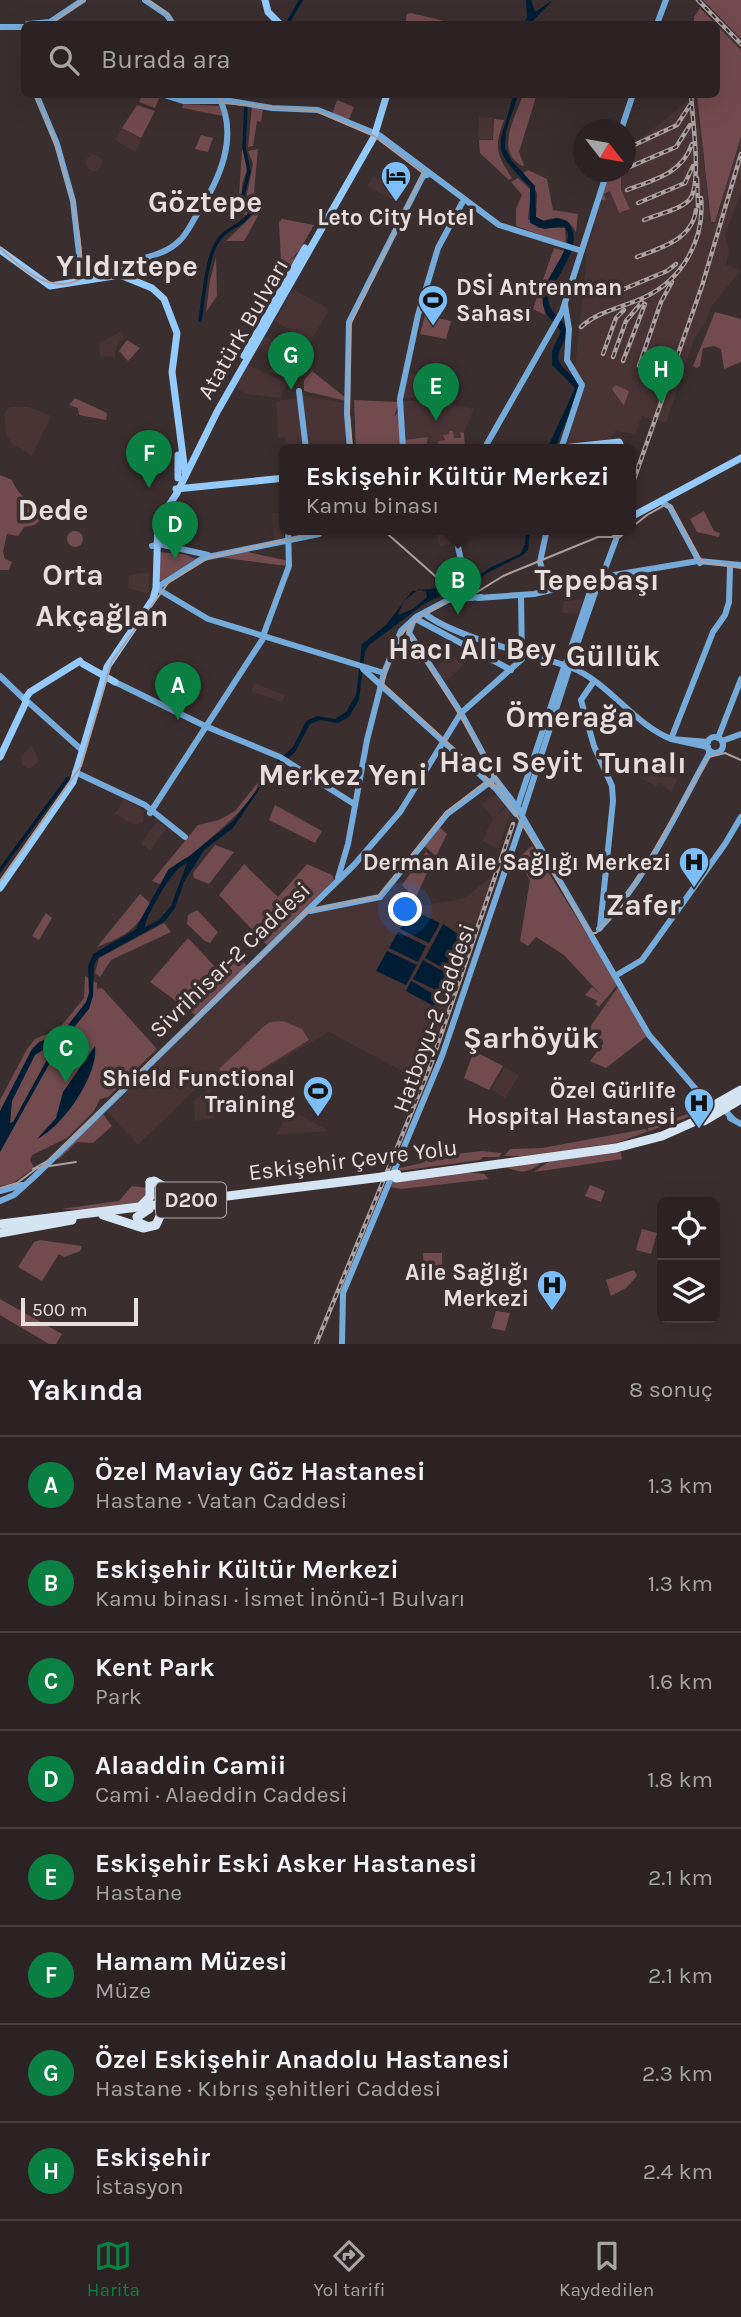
<!DOCTYPE html>
<html lang="tr">
<meta charset="utf-8">
<style>
:root{--surface:#2c2223;--page:#382f30;--text:#f1f3f6;--muted:#a6a4a6;--line:#483f41;--accent:#0b8043}
body{margin:0;font-family:Karla,sans-serif;background:var(--page);color:var(--text)}
.controls{position:absolute;right:21px;bottom:21px;display:grid;overflow:hidden;border-radius:10px;box-shadow:0 7px 28px #0002}
.controls button{width:63px;height:63px;display:grid;place-items:center;padding:0;border:0;border-bottom:2px solid var(--line);background:var(--surface);color:var(--text);font:35px sans-serif}
.compass{position:absolute;left:573px;top:119px;width:63px;height:63px;border-radius:50%;background:var(--surface);box-shadow:0 7px 28px #0002;rotate:121deg}
.scale{position:absolute;left:21px;bottom:18px;width:117px;box-sizing:border-box;padding-left:7px;border:4px solid #e7dede;border-top:0;font-size:19px;line-height:24px;white-space:nowrap;color:#e7dede;-webkit-text-stroke:5px #3b2e2f;paint-order:stroke}
.you{position:absolute;left:406px;top:910px;width:24px;height:24px;margin:-18px;border:5px solid #fff;border-radius:50%;background:#1a73e8;box-shadow:0 0 0 10px #1a73e833}
.badge{display:grid;place-items:center;width:46px;height:46px;border-radius:50%;background:var(--accent);color:#fff;font-size:23px;font-weight:700}
.pin{position:absolute;translate:-50% -58px;filter:drop-shadow(0 2px 4px #0008)}
.pin::after{content:'';position:absolute;top:37px;width:24px;height:21px;background:inherit;clip-path:polygon(0 0,100% 0,50% 100%)}
.popup{position:absolute;left:279px;top:444px;width:357px;height:91px;box-sizing:border-box;display:grid;place-content:center;border-radius:10px;background:var(--surface);filter:drop-shadow(0 2px 5px #0005);font-size:23px;white-space:nowrap;color:var(--muted)}
.popup b{font-size:26px;color:var(--text)}
.popup::after{content:'';position:absolute;left:50%;top:100%;margin-left:-14px;border:14px solid transparent;border-top-color:var(--surface)}
.list{margin:0;padding:0;list-style:none}
h2{display:flex;justify-content:space-between;align-items:center;height:91px;margin:0;padding:0 28px;font-size:30px}
h2 small{font-size:23px;font-weight:400;color:var(--muted)}
.list li{display:grid;grid-template-columns:46px 1fr auto;gap:21px;align-items:center;box-sizing:border-box;height:98px;padding:0 28px;border-top:2px solid var(--line)}
.list b{display:block;font-size:26px;white-space:nowrap}
.list p{margin:0;font-size:23px;white-space:nowrap;color:var(--muted)}
.list em{font-size:23px;font-style:normal;color:var(--muted)}
.icon{flex:none;width:38px;height:38px;fill:none;stroke:currentColor;stroke-width:2;stroke-linecap:round;stroke-linejoin:round}
.map{position:relative;flex:none;width:741px;height:1344px;overflow:hidden}
.search{position:absolute;background:var(--surface);box-shadow:0 7px 28px #0002;left:21px;right:21px;top:21px;height:77px;display:flex;align-items:center;gap:18px;box-sizing:border-box;padding:0 24px;border-radius:10px;color:var(--muted);font-size:26px}
.sheet{height:875px;background:var(--surface)}
nav{display:flex;justify-content:space-around;align-items:center;box-sizing:border-box;height:98px;border-top:2px solid var(--line);background:var(--surface);font-size:19px;color:var(--muted)}
nav a{display:grid;justify-items:center;gap:4px}
nav .on{color:var(--accent)}
.map>svg:first-child{display:block}
</style>
<div class="map">
<svg width="741" height="1344" viewBox="0 0 741 1344">
<rect width="100%" height="100%" fill="#3b2e2f"/>
<g fill="#483335">
<polygon points="695,95 711,223 716,222 741,139 741,192 725,235 729,251 726,265 741,270 711,307 705,324 695,337 666,423 642,416 635,434 615,431 609,441 563,446 583,387 575,367 588,243 595,225 591,223 599,200 609,193 618,172 626,172 626,151"/>
<polygon points="479,117 493,117 492,139 478,140"/>
<polygon points="122,128 142,140 135,152 115,140"/>
<circle cx="94" cy="163" r="8"/>
<polygon points="373,176 397,191 392,200 367,186"/>
<polygon points="293,289 329,309 303,356 284,344 291,331 275,321"/>
<polygon points="122,331 124,337 116,347 115,357 100,356 99,343"/>
<polygon points="265,336 302,357 290,380 270,371 276,359 258,347"/>
<polygon points="248,365 287,383 280,398 246,394 235,388"/>
<polygon points="407,373 437,377 431,397 401,398"/>
<polygon points="301,395 345,403 349,449 309,449"/>
<polygon points="297,398 303,437 295,438 303,438 304,449 286,449 285,438 278,437 276,401"/>
<polygon points="402,401 435,401 474,409 464,432 465,449 405,449"/>
<polygon points="10,407 29,407 51,416 32,456 11,443 6,434 4,413"/>
<polygon points="272,513 284,513 284,538 274,539"/>
<polygon points="436,529 452,529 456,542 440,547"/>
<polygon points="149,572 149,594 128,588 129,575"/>
<polygon points="583,599 579,613 562,613 564,601"/>
<polygon points="450,654 464,665 443,684 434,670"/>
<polygon points="254,683 285,695 282,702 251,691"/>
<polygon points="32,744 39,762 29,769 22,765 21,757"/>
<polygon points="643,762 678,779 671,792 659,782 656,787 637,775"/>
<polygon points="496,793 506,804 493,819 507,806 511,813 498,849 482,841 493,818 482,804"/>
<polygon points="124,799 144,811 143,822 135,825 115,814"/>
<polygon points="157,821 167,828 150,850 141,844"/>
<polygon points="496,873 426,1078 419,1080 329,1032 236,1085 211,1074 138,1145 106,1110 306,915 321,910 375,901 392,884 396,884 417,906 452,901 466,897"/>
<polygon points="505,1067 519,1075 505,1098 491,1090"/>
<polygon points="210,1086 215,1118 195,1121 194,1101"/>
<polygon points="289,1109 328,1130 327,1131 276,1135"/>
</g>
<g fill="#724b4e">
<polygon points="703,0 741,0 741,39"/>
<polygon points="700,8 741,50 741,137 715,222 711,222 697,95 716,94 716,24 694,24 694,17"/>
<polygon points="411,13 457,24 405,24 407,14"/>
<polygon points="142,95 160,96 155,108 139,102"/>
<path d="M523,95H543L536,97L519,152L524,165L522,166C494,150 516,117 523,95Z"/>
<polygon points="337,100 354,107 348,122 332,114"/>
<polygon points="183,104 219,106 223,116 182,108"/>
<polygon points="137,105 155,111 141,138 122,128"/>
<polygon points="252,107 263,110 261,122 257,121 253,146 248,147"/>
<path d="M494,119L504,120C494,148 496,153 512,178L509,180L480,153L479,140H493Z"/>
<polygon points="201,135 213,138 208,152 195,149"/>
<path d="M242,149C254,174 240,174 242,194C242,203 249,206 247,216L238,211Z"/>
<polygon points="258,149 254,191 259,214 244,241 226,241 253,215 247,194 253,164 248,151"/>
<path d="M528,170L547,179L553,210L578,214L576,232C568,218 559,215 543,221L536,217L537,193L523,173Z"/>
<polygon points="610,172 621,172 621,190 630,209 619,213 610,191 604,194 606,201 601,199"/>
<polygon points="518,178 531,190 528,219 538,228 565,228 566,244 516,226 516,209 522,195 511,182"/>
<polygon points="282,219 314,225 299,251 287,263 297,255 285,275 281,270 287,264 281,261 279,222"/>
<path d="M554,248L564,251C554,272 541,292 545,315L533,309Z"/>
<polygon points="216,257 217,296 206,312 210,280"/>
<polygon points="715,312 741,319 741,362 724,369 721,349 714,346 703,348 700,366 697,368 693,366"/>
<polygon points="425,315 451,321 446,339 420,334"/>
<polygon points="127,340 140,348 128,361 119,351"/>
<polygon points="312,371 346,398 346,401 304,391 304,380"/>
<polygon points="616,385 629,391 624,406 612,389"/>
<polygon points="75,398 107,413 106,420 79,415 78,408 69,405"/>
<polygon points="354,400 399,402 394,417 398,412 401,449 356,449"/>
<polygon points="449,431 453,431 454,438 461,438 460,432 464,433 465,449 437,449 438,441 445,440 443,435 449,434"/>
<polygon points="428,437 426,446 431,449 406,449 405,440"/>
<path d="M0,475L12,480C18,497 33,502 42,518L35,525L24,527L18,536L7,534L3,552L5,559L12,562L9,570H0Z"/>
<polygon points="704,511 714,531 720,533 719,537 697,532 690,519"/>
<circle cx="75" cy="539" r="8"/>
<polygon points="246,551 252,553 289,561 287,566 217,557"/>
<polygon points="159,552 183,554 196,559 161,581 158,578"/>
<path d="M263,776C250,809 217,831 193,854C179,866 171,866 162,885L152,881L198,825L219,820L235,811Z"/>
<polygon points="275,805 322,831 315,843 269,820"/>
<polygon points="437,825 447,834 436,856 423,845"/>
<polygon points="215,845 234,852 209,884 194,878 193,873"/>
<polygon points="532,846 618,984 599,1007 595,1004 598,1001 585,995 592,987 603,997 564,955 536,937 528,946 520,941 530,880 517,859"/>
<polygon points="426,852 434,858 415,899 402,885"/>
<polygon points="244,864 278,897 307,864 332,875 334,880 267,945 219,895"/>
<path d="M140,894L151,904C134,931 127,935 97,947Z"/>
<polygon points="197,910 218,932 210,943 205,941 187,924 188,915"/>
<polygon points="46,913 52,918 39,940 32,936"/>
<polygon points="164,923 171,932 111,960 100,977 95,973 99,958"/>
<polygon points="188,938 220,972 237,955 247,966 195,1015 150,982"/>
<polygon points="85,976 97,983 97,989 102,988 157,1049 108,1097 100,1099 94,1111 67,1138 32,1155 30,1160 34,1168 13,1183 0,1186 0,1100 27,1049 35,1039 58,1030 84,998"/>
<polygon points="618,987 647,1036 606,1068 590,1061 603,1044 603,1040 588,1030"/>
<polygon points="283,1021 302,1029 309,1040 247,1078 226,1077 219,1069 263,1027 270,1022"/>
<polygon points="474,1051 503,1066 489,1090 464,1078"/>
<polygon points="703,1103 703,1109 697,1114 616,1143 522,1156 504,1156 510,1149 542,1148 645,1129 648,1132 648,1128 698,1110 697,1106"/>
<polygon points="103,1114 112,1126 93,1143 77,1142 58,1160 57,1157"/>
<polygon points="620,1149 622,1159 534,1172 551,1160"/>
<polygon points="482,1151 502,1153 499,1157 483,1157 480,1160 399,1171 399,1168 422,1163 440,1152 446,1155"/>
<path d="M544,1161C527,1174 522,1174 503,1166Z"/>
<polygon points="466,1172 484,1174 489,1179 401,1189 391,1187 393,1181"/>
<polygon points="590,1185 605,1191 601,1202 585,1196"/>
<polygon points="132,1186 148,1188 144,1202 85,1210 61,1209 119,1201"/>
<polygon points="642,1229 657,1233 651,1254 636,1250"/>
<polygon points="40,1240 82,1246 80,1251 64,1257 59,1254 42,1281 18,1267 34,1242"/>
<polygon points="423,1253 442,1253 442,1269 424,1268"/>
<polygon points="634,1270 637,1276 626,1288 611,1296 606,1280"/>
<polygon points="0,1299 62,1334 56,1344 49,1344 0,1315"/>
<polygon points="496,1311 510,1313 505,1331 491,1328"/>
</g>
<g fill="#001d34" fill-rule="evenodd">
<polygon points="526,0 531,0 535,12 553,0 530,24 524,24 527,17"/>
<path d="M513,95H518L506,131L505,148L512,161L535,186L536,217L544,221L557,218L567,221C588,245 554,275 548,299C549,313 560,315 565,326C571,340 553,350 560,363C564,371 574,376 580,382C576,405 562,426 555,449H547L575,388L552,365V351L561,331C556,323 547,318 544,308C535,283 570,258 568,233L564,226L544,229L530,223V187C486,143 501,149 513,95Z"/>
<path d="M526,529H530L528,550L523,555L487,573L466,591L444,594L424,604L369,645L365,651L359,700L349,717L338,723L320,720L310,724L295,752L269,775L233,828L204,850L184,882L175,908L165,921L98,958L94,965L93,996L89,1009L61,1043L0,1152V1159V1111L32,1049L39,1042L62,1033L86,1002L89,993L88,966L93,954L138,928L173,869L233,821L256,791L268,769L293,747L306,721L317,716L335,719L346,712L356,695L362,644L386,625L412,591L465,585L491,567L520,554L525,544ZM419,589L426,592L427,597L413,609L398,615L404,601ZM187,863L171,906L159,920L145,927C145,917 174,865 187,863ZM52,1044L53,1054H50L13,1122L10,1123L12,1101L35,1055Z"/>
<polygon points="423,915 440,923 429,943 400,929 403,924"/>
<polygon points="443,924 467,940 452,973 425,958"/>
<polygon points="398,932 426,946 418,962 389,948"/>
<polygon points="387,951 417,965 406,985 376,971"/>
<polygon points="423,960 451,976 442,993 413,979"/>
<polygon points="411,981 439,997 434,1006 406,991"/>
<path d="M95,1046C99,1074 63,1127 37,1139L56,1118L63,1092Z"/>
</g>
<g fill="none" stroke-linecap="round" stroke-linejoin="round">
<g stroke="#001d34" stroke-width="3.5">
<polyline points="287,24 301,0"/>
<path d="M200,320C204,298 206,254 220,238C228,227 243,226 250,213L243,195L249,171L244,147L246,106"/>
<polyline points="0,870 68,778"/>
</g>
<polyline stroke="#001d34" stroke-width="4.5" points="139,927 170,871 187,860"/>
<g stroke="#74abda" stroke-width="6">
<polyline points="145,0 167,15 173,24"/>
<polyline points="28,24 50,22 83,0"/>
<polyline points="657,24 666,0"/>
<polyline points="0,27 24,27"/>
<polyline points="36,94 57,144 73,201 82,280"/>
<polyline points="161,94 183,101 230,101 272,108 318,110 379,135 499,225 579,250"/>
<polyline points="621,130 633,94"/>
<path d="M119,268C137,257 161,258 178,242C186,236 191,224 196,216C219,181 241,135 217,94"/>
<polyline points="299,391 306,449"/>
<polyline points="350,449 347,414 349,322 423,176 430,174"/>
<polyline points="403,449 400,399 418,315 438,248 462,203"/>
<polyline points="484,449 562,312 607,172"/>
<polyline points="561,449 582,385 567,360 569,329 565,305"/>
<polyline points="663,503 670,507 700,563"/>
<polyline points="318,529 319,534 203,558 156,588 208,619 384,673"/>
<polyline points="454,529 466,583"/>
<polyline points="547,529 540,562 548,590"/>
<polyline points="618,534 602,577 698,561 741,565"/>
<polyline points="152,546 159,544 208,555"/>
<polyline points="478,598 534,594 594,580"/>
<path d="M425,614C457,638 525,652 564,665"/>
<polyline points="416,619 511,670"/>
<polyline points="413,622 409,633 461,713 494,774"/>
<polyline points="263,636 289,566 288,529"/>
<polyline points="566,663 594,580"/>
<polyline points="570,665 599,581 605,577"/>
<path d="M570,667C609,682 632,723 671,739L713,632L725,615L729,602L730,568"/>
<polyline points="363,669 496,789 516,814"/>
<polyline points="0,676 24,699"/>
<polyline points="594,681 581,700 594,746 612,786 613,801 600,928"/>
<polyline points="115,682 205,726 280,757 354,804"/>
<polyline points="27,701 83,751"/>
<circle cx="715" cy="745" r="8"/>
<polyline points="718,738 741,679"/>
<polyline points="722,741 741,734"/>
<polyline points="708,747 671,739 708,742"/>
<polyline points="75,772 145,805 185,837"/>
<polyline points="494,777 520,811"/>
<polyline points="516,811 564,667"/>
<polyline points="150,813 264,637"/>
<polyline points="522,815 569,669"/>
<polyline points="522,816 649,1035 706,1101 720,1105 733,1119"/>
<polyline points="338,878 348,844 367,740 384,673 401,631 416,617 448,600 481,597"/>
<polyline points="310,911 380,897 447,814 494,779 494,774"/>
<path d="M599,929C646,880 676,813 709,754V750"/>
<polyline points="615,976 642,960 725,844 741,817"/>
<polyline points="730,1118 741,1124"/>
<polyline points="0,1191 22,1185"/>
<polyline points="0,1201 14,1195 34,1177 354,865 400,812 461,713 522,659 521,595"/>
<polyline points="342,1344 343,1293 442,1056 522,821"/>
</g>
<g stroke="#94cbfc" stroke-width="7">
<polyline points="265,0 268,12 280,24"/>
<polyline points="0,250 50,286 120,275 152,288 164,299 177,333 172,372 185,472"/>
<polyline points="244,356 305,248"/>
<polyline points="553,449 619,442 622,449"/>
<polyline points="178,478 178,455"/>
<polyline points="176,489 285,478"/>
<polyline points="631,517 741,458"/>
<polyline points="610,529 617,535 623,529"/>
<polyline points="83,664 115,682"/>
<polyline points="25,699 30,692 80,661"/>
<polyline points="0,757 26,702"/>
<polyline points="0,888 73,782 107,667 153,599 156,588 158,522 177,493 217,412 374,137 387,94"/>
</g>
<g stroke="#d4e4f3" stroke-width="9">
<polyline points="697,1115 741,1090"/>
<polyline points="704,1121 741,1099"/>
<polyline points="396,1178 616,1148 662,1136 707,1116"/>
<polyline points="150,1182 154,1181 185,1199"/>
<polyline points="142,1205 150,1197 150,1182"/>
<polyline points="103,1215 143,1228 156,1225 161,1214"/>
<polyline points="1,1224 382,1177"/>
<polyline points="146,1226 139,1223 137,1217 149,1209"/>
<polyline points="0,1233 72,1220"/>
</g>
<g stroke="#aca1a2" stroke-width="2">
<polyline points="147,0 167,13 174,24"/>
<polyline points="35,24 53,22 84,0"/>
<polyline points="216,94 223,103 316,111 374,136 423,173 350,325 349,414 352,449"/>
<path d="M0,248C22,269 48,294 79,280C90,238 54,134 35,94"/>
<polyline points="382,529 459,597 474,594 503,576 598,537 620,537 647,515 665,505 672,508 702,562 741,568"/>
<path d="M446,587L450,600C409,622 391,634 383,684L502,792L590,933H596L619,910L709,757L725,753L741,760"/>
<polyline points="412,622 408,633 460,715 501,787"/>
<polyline points="0,881 81,766 112,661 168,583 210,557 334,529"/>
<polyline points="33,1169 49,1160 307,911 379,896 446,812 484,783 496,786"/>
<polyline points="0,1188 17,1183 37,1168 76,1162"/>
</g>
<g stroke="#aca1a2" stroke-width="4.5">
<g id="rail">
<polyline points="698,0 741,44"/>
<polyline points="632,146 677,125 690,105"/>
<polyline points="627,168 676,147 690,125"/>
<polyline points="697,178 698,206"/>
<path d="M627,190C653,180 682,174 692,144"/>
<polyline points="638,203 685,183 693,166"/>
<path d="M644,220C657,214 681,210 690,199C702,183 692,116 691,94"/>
<path d="M637,257C660,248 692,240 696,210"/>
<polyline points="612,294 667,271 676,264"/>
<path d="M581,327C598,311 624,307 645,297C683,279 705,239 701,198"/>
<polyline points="603,354 616,318 624,310"/>
<polyline points="613,357 626,321 642,302"/>
<polyline points="623,361 645,304"/>
<polyline points="639,366 661,302 672,282"/>
<polyline points="631,488 702,286 741,154"/>
<polyline points="316,1344 429,1070 513,824"/>
</g>
</g>
<use href="#rail" stroke="#3b2e2f" stroke-width="2" stroke-dasharray="5" stroke-linecap="butt"/>
<g stroke="#d4e4f3" stroke-width="9">
<polyline points="382,1177 397,1174"/>
<polyline points="159,1198 161,1214"/>
</g>
</g>
<defs>
<g id="hotel-pin" transform="scale(1.575)"><path d="M0 17L-7.5 6A9.5 9.5 0 1 1 7.5 6Z" fill="#7bbef8" stroke="#3b2e2f"/><path d="M-6-4.5h1.5V1H6V5H4.5V3h-9V5H-6ZM-4 0a1.8 1.8 0 1 1 3.6 0ZM.5 0V-2.5h3Q6-2.5 6 0Z" fill="#111"/></g>
<g id="stadium-pin" transform="scale(1.575)"><path d="M0 17L-7.5 6A9.5 9.5 0 1 1 7.5 6Z" fill="#7bbef8" stroke="#3b2e2f"/><path d="M0-5a6.5 5 0 1 0 0 10a6.5 5 0 1 0 0-10ZM-3.5-1.8h7v3.6h-7Z" fill="#111"/></g>
<g id="hospital-pin" transform="scale(1.575)"><path d="M0 17L-7.5 6A9.5 9.5 0 1 1 7.5 6Z" fill="#7bbef8" stroke="#3b2e2f"/><path d="M-5-5h3v3.5h4V-5h3V5h-3V1.5h-4V5h-3Z" fill="#111"/></g>
</defs>
<g fill-rule="evenodd">
<use href="#hotel-pin" x="396" y="176"/>
<use href="#stadium-pin" x="433" y="300"/>
<use href="#hospital-pin" x="694" y="862"/>
<use href="#stadium-pin" x="318" y="1091"/>
<use href="#hospital-pin" x="699" y="1103"/>
<use href="#hospital-pin" x="552" y="1285"/>
</g>
<g text-anchor="middle" dominant-baseline="central" stroke-width="7" stroke-linejoin="round" paint-order="stroke">
<rect fill="#3b2e2f" stroke="#b3a9aa" stroke-width="2" x="156" y="1182.5" width="70" height="35" rx="5"/>
<g font-size="21" font-weight="bold" fill="#e7dede">
<text x="191" y="1200">D200</text>
</g>
<g font-size="23" font-weight="bold" fill="#e7dede" stroke="#3b2e2f" text-anchor="end">
<text x="396" y="217" text-anchor="middle">Leto City Hotel</text>
<text x="456" y="287" text-anchor="start">DSİ Antrenman<tspan x="456" dy="26">Sahası</tspan></text>
<text x="671" y="862">Derman Aile Sağlığı Merkezi</text>
<text x="295" y="1078">Shield Functional<tspan x="295" dy="26">Training</tspan></text>
<text x="676" y="1090">Özel Gürlife<tspan x="676" dy="26">Hospital Hastanesi</tspan></text>
<text x="529" y="1272">Aile Sağlığı<tspan x="529" dy="26">Merkezi</tspan></text>
</g>
<g font-size="23" fill="#e7dede" stroke="#3b2e2f">
<text transform="translate(243 329) rotate(-60)">Atatürk Bulvarı</text>
<text transform="translate(230 960) rotate(-44)">Sivrihisar-2 Caddesi</text>
<text transform="translate(434 1018) rotate(-70)">Hatboyu-2 Caddesi</text>
<text transform="translate(353 1160) rotate(-7)">Eskişehir Çevre Yolu</text>
</g>
<g font-size="30" font-weight="bold" fill="#e7dede" stroke="#3b2e2f">
<text x="205" y="202">Göztepe</text>
<text x="127" y="266">Yıldıztepe</text>
<text x="53" y="510">Dede</text>
<text x="73" y="575">Orta</text>
<text x="597" y="580">Tepebaşı</text>
<text x="102" y="616">Akçağlan</text>
<text x="472" y="649">Hacı Ali Bey</text>
<text x="613" y="656">Güllük</text>
<text x="570" y="717">Ömerağa</text>
<text x="511" y="762">Hacı Seyit</text>
<text x="643" y="763">Tunalı</text>
<text x="343" y="775">Merkez Yeni</text>
<text x="643" y="905">Zafer</text>
<text x="531" y="1038">Şarhöyük</text>
</g>
</g>
</svg>
<div class="controls">
<button><svg class="icon" aria-label="locate" viewBox="0 0 24 24"><circle cx="12" cy="12" r="6"/><path d="M12 2v4M12 18v4M2 12h4M18 12h4"/></svg></button>
<button><svg class="icon" aria-label="layers" viewBox="0 0 24 24"><path d="M12 4l9 5-9 5-9-5zM3 14l9 5 9-5"/></svg></button>
</div>
<svg class="compass" viewBox="-18 -18 36 36"><path d="M0-13l5 13h-10z" fill="#e53935"/><path d="M0 13l5-13h-10z" fill="#a6a4a6"/></svg>
<div class="scale">500 m</div>
<div class="you"></div>
<div class="pin badge" style="left:178px;top:720px">A</div>
<div class="pin badge" style="left:458px;top:615px">B</div>
<div class="popup"><b>Eskişehir Kültür Merkezi</b>Kamu binası</div>
<div class="pin badge" style="left:66px;top:1083px">C</div>
<div class="pin badge" style="left:175px;top:559px">D</div>
<div class="pin badge" style="left:436px;top:421px">E</div>
<div class="pin badge" style="left:149px;top:488px">F</div>
<div class="pin badge" style="left:291px;top:390px">G</div>
<div class="pin badge" style="left:661px;top:404px">H</div>
<div class="search"><svg class="icon" aria-label="search" viewBox="0 0 24 24"><circle cx="10" cy="10" r="6"/><path d="M15 15l6 6"/></svg>Burada ara</div>
</div>
<section class="sheet">
<h2>Yakında<small>8 sonuç</small></h2>
<ul class="list">
<li><span class="badge">A</span><div><b>Özel Maviay Göz Hastanesi</b><p>Hastane · Vatan Caddesi</p></div><em>1.3 km</em></li>
<li><span class="badge">B</span><div><b>Eskişehir Kültür Merkezi</b><p>Kamu binası · İsmet İnönü-1 Bulvarı</p></div><em>1.3 km</em></li>
<li><span class="badge">C</span><div><b>Kent Park</b><p>Park</p></div><em>1.6 km</em></li>
<li><span class="badge">D</span><div><b>Alaaddin Camii</b><p>Cami · Alaeddin Caddesi</p></div><em>1.8 km</em></li>
<li><span class="badge">E</span><div><b>Eskişehir Eski Asker Hastanesi</b><p>Hastane</p></div><em>2.1 km</em></li>
<li><span class="badge">F</span><div><b>Hamam Müzesi</b><p>Müze</p></div><em>2.1 km</em></li>
<li><span class="badge">G</span><div><b>Özel Eskişehir Anadolu Hastanesi</b><p>Hastane · Kıbrıs şehitleri Caddesi</p></div><em>2.3 km</em></li>
<li><span class="badge">H</span><div><b>Eskişehir</b><p>İstasyon</p></div><em>2.4 km</em></li>
</ul>
</section>
<nav>
<a class="on"><svg class="icon" aria-label="map" viewBox="0 0 24 24"><path d="M3 6l6-2 6 2 6-2v14l-6 2-6-2-6 2zM9 4v14M15 6v14"/></svg>Harita</a>
<a><svg class="icon" aria-label="directions" viewBox="0 0 24 24"><path d="M12 3l9 9-9 9-9-9zM9 14v-3h6M13 9l2 2-2 2"/></svg>Yol tarifi</a>
<a><svg class="icon" aria-label="saved" viewBox="0 0 24 24"><path d="M7 4h10v16l-5-4-5 4z"/></svg>Kaydedilen</a>
</nav>
